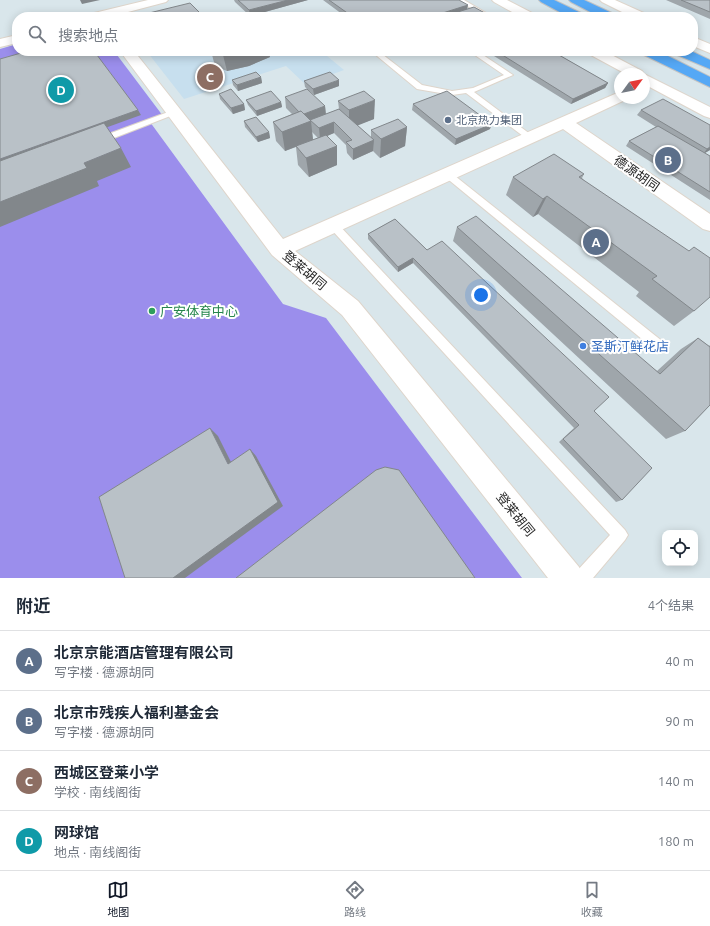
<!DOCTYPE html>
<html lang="zh">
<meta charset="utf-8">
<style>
:root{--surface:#fff;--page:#f6f6f7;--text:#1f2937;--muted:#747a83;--line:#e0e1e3;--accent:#111827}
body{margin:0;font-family:Ubuntu,"Noto Sans SC",sans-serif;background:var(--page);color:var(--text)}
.controls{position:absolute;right:12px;bottom:12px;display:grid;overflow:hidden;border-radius:8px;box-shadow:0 2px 10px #0003}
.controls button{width:36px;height:36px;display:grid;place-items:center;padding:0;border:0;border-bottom:1px solid var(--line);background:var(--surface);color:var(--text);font:20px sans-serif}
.compass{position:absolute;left:614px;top:68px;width:36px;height:36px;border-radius:50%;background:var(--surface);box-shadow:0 2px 10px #0003;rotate:57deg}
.you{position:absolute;left:481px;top:295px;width:14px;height:14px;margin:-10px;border:3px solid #fff;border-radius:50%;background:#1a73e8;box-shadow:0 0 0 6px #1a73e833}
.badge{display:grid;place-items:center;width:26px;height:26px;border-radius:50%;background:var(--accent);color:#fff;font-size:13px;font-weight:700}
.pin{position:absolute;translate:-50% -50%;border:2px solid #fff;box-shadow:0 1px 4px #0006}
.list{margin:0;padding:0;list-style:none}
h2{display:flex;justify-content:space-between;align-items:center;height:52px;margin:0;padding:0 16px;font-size:17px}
h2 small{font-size:13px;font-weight:400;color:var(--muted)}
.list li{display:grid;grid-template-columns:26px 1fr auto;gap:12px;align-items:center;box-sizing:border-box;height:60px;padding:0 16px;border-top:1px solid var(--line)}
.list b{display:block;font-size:15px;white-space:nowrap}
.list p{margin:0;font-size:13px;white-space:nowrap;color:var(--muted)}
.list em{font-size:13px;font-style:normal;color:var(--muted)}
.icon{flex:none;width:22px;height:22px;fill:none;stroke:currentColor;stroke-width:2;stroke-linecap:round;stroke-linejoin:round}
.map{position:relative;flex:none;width:710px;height:578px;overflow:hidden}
.search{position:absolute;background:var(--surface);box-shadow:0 2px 10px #0003;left:12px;right:12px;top:12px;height:44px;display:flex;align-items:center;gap:10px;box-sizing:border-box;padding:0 14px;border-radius:16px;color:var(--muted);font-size:15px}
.sheet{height:292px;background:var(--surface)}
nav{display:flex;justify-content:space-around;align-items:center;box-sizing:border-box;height:56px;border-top:1px solid var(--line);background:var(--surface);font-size:11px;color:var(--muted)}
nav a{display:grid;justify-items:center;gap:2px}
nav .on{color:var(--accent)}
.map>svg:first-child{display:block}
</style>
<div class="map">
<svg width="710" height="578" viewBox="0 0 710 578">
<rect width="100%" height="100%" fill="#d9e6eb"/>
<polygon fill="#c7dfee" points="154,51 321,51 344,70 305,84 286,66 184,99 148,53"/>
<polygon fill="#9b8eec" points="17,44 17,51 114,51 163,116 150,122 283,304 326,318 522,578 0,578 0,49"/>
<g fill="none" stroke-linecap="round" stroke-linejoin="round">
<g stroke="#ded5cb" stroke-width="2">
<g id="lane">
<polygon points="457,0 464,0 493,17 486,17"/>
<polygon points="520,9 522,10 522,12 509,17 500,17"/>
<polygon points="371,51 378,51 422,85 452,91 473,88 504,75 469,51 477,51 513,75 474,92 534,137 530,140 527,139 466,93 452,95 417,89"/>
<polygon points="171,111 174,111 178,113 101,143 98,144 94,141 95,139"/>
<polygon points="447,171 450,172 662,341 664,345 662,349 658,350 654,349 444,176 443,174 444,172"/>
<polygon points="333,221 336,222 625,530 628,535 625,540 593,578 574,578 576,572 610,535 330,228 328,225 330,222"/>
</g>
</g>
<g stroke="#ded5cb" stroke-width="2">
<polygon id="street" points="120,51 134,51 283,239 615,94 620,92 620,98 627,98 625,100 576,123 710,214 710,231 703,229 563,129 295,251 358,301 579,567 584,578 548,578 342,315 272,255"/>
</g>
<g stroke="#ded5cb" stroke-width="2">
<g id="secondary">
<polygon points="148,0 168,0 166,2 109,17 88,17 90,14"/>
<polygon points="492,0 507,0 534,14 536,17 521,17 494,2"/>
<polygon points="600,0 615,0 646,14 648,17 632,17 602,2"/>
<polygon points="17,35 17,43 0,47 0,39"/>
<polygon points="693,37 710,44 710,53 693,46"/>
<polygon points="587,51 604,51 642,71 644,74 710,107 710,118 704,116 644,84 644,74 626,74 589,54"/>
</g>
</g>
<g stroke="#c3c3c3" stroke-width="2">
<g id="primary">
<polygon points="539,0 554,0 583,14 585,17 569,17 541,2"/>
<polygon points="569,0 584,0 614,14 616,17 600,17 571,2"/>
<polygon points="640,51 658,51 710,77 710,87 642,54"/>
<polygon points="673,51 691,51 710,60 710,69 675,54"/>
</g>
</g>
<use href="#lane" fill="#fff" fill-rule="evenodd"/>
<use href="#street" fill="#fff" fill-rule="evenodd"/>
<use href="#secondary" fill="#fff" fill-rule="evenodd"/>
<use href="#primary" fill="#55a8f5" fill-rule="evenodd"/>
</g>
<g fill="#9fa6ab" fill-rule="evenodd">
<polygon points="234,0 308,0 250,16 235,2"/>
<polygon points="323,0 459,0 467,9 492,17 346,17"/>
<polygon points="666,0 710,0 710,19"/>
<polygon points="211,51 270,57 249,66 227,71 215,66"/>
<polygon points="486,51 552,51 608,83 605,88 571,104"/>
<polygon points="261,77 262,83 238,91 233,85 232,80"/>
<polygon points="304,81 339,86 314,95 305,87"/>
<polygon points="219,94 244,104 245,110 233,114 220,99"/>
<path d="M285,97L325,106L326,114L339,109L338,101L374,119L357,125L371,138V130L407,127L405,146L380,158L373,151L353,160L347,153L346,145L334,133L327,136L337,146V165L309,177L298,165L296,147L285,151L276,141L273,122L292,114L286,108ZM312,132L318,138L313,140Z"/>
<polygon points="246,100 281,102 282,107 257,116 248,105"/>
<polygon points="413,104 490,129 455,145 412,110"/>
<polygon points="641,110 710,125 710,150 705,153 710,156 710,200 626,146 629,141 656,127 637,115"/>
<polygon points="244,121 269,132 270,138 258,142 245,127"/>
<polygon points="584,174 582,178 694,311 674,326 636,296 639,292 538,214 533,217 506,195 513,177"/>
<polygon points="395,219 594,411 622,500 616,502 559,442 574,428 413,263 398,272 368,239 368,234"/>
<polygon points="457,227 657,371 681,349 698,338 709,346 710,345 710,405 685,431 666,439 453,241"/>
</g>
<g fill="#82878b">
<polygon points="80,0 100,0 82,4"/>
<polygon points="288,0 308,0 250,16 249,10"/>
<polygon points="468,5 467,10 446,17 430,17"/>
<polygon points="247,51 269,51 270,57 249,66 227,71 223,55"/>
<polygon points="261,77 262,83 238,91 237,85"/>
<polygon points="339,80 339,86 314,95 313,89"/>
<polygon points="608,83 605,88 571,104 573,99"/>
<polygon points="375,100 374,119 349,129 349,110"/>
<polygon points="281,102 282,107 257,116 256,111"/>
<polygon points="244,104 245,110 233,114 231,108"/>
<polygon points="325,106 326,117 311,121 313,140 285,151 282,132 302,115"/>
<polygon points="138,110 141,115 0,166 0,159"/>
<polygon points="334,122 334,133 320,139 319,128"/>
<polygon points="492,124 490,129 455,145 456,139"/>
<polygon points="407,127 405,146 380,158 381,139"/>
<polygon points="269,132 270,138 258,142 256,137"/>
<polygon points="374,140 373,151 353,160 353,149"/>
<polygon points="337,146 337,165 309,177 306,158"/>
<polygon points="710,147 710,150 703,154 707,149"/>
<polygon points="121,148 131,167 97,181 99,186 0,227 0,202 84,163"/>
<polygon points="547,196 538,214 533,217 543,199"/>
<polygon points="413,258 413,263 398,272 398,267"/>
<polygon points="210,428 218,436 235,470 228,464"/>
<polygon points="250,449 256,456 283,506 185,578 173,578"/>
</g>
<g fill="#b9c1c7" stroke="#82878b">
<polygon points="238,0 288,0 249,10"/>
<polygon points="329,0 459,0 468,5 430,17 353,17"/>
<polygon points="681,0 710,0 710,12"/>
<polygon points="190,3 204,17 147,17 145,14"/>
<polygon points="474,7 492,17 441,17"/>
<polygon points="235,15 243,17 233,17"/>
<polygon points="28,51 94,51 138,110 0,159 0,59"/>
<polygon points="212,51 247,51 223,55"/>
<polygon points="496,51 552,51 608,83 573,99"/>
<polygon points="256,72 261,77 237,85 232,80"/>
<polygon points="330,72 339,80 313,89 304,81"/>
<polygon points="231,89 244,104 231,108 219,94"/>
<polygon points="307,89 325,106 304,114 301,111 299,112 285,97"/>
<polygon points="271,91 281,102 256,111 246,100"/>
<polygon points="364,91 375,100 349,110 338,101"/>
<polygon points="447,91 492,124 456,139 413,104"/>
<polygon points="663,99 710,125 710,147 707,149 641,110"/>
<polygon points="339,109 374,140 353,149 346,142 352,140 334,122 319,128 310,120"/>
<polygon points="301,111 311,121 282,132 273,122"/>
<polygon points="256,117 269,132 256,137 244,121"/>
<polygon points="398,119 407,127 381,139 371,130"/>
<polygon points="104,123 121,148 84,163 87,168 0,202 0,161"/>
<polygon points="658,126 710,156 710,192 629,141"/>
<polygon points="326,135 337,146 306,158 296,146"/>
<polygon points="554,154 584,174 579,177 689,251 694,247 710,258 710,297 694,311 652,279 657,276 547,196 543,199 513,177"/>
<polygon points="476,216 660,374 698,338 710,347 710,405 685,431 457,227"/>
<polygon points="395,219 427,250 442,241 609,397 594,411 652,468 622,500 563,439 579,425 413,258 398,267 368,234"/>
<polygon points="210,428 228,464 250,449 278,502 173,578 125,578 99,497"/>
<polygon points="385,467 399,470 475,578 236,578 376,470"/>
</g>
<circle fill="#5c6f8a" stroke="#fff" stroke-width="1.5" cx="448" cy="120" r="4"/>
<circle fill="#2e9e5b" stroke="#fff" stroke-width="1.5" cx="152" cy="311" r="4"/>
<circle fill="#3f7fe0" stroke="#fff" stroke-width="1.5" cx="583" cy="346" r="4"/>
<g text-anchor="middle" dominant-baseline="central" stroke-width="4" stroke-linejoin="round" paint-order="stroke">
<g font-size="11" fill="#4e5e75" stroke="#fff" text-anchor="start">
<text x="456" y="120">北京热力集团</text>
</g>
<g font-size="13" fill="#282828" stroke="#fff">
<text transform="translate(637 173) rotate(35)">德源胡同</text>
<text transform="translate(305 270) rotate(40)">登莱胡同</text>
<text transform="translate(516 514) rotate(51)">登莱胡同</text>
</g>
<g font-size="13" fill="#27864d" stroke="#fff" text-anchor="start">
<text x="160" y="311">广安体育中心</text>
</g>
<g font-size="13" fill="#366cbe" stroke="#fff" text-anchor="start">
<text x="591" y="346">圣斯汀鲜花店</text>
</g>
</g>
</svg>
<div class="controls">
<button><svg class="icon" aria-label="locate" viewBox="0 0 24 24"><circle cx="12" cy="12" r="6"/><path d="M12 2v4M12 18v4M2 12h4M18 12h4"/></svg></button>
</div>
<svg class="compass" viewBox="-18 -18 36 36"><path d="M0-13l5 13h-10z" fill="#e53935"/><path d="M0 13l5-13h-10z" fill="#747a83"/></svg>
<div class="you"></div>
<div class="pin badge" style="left:596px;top:242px;background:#5c6f8a">A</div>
<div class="pin badge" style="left:668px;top:160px;background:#5c6f8a">B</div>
<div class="pin badge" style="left:210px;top:77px;background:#8d6e63">C</div>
<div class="pin badge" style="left:61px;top:90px;background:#0f9aa8">D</div>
<div class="search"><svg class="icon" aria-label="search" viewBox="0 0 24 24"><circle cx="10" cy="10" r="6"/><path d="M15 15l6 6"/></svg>搜索地点</div>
</div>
<section class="sheet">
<h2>附近<small>4个结果</small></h2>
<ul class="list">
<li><span class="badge" style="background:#5c6f8a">A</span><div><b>北京京能酒店管理有限公司</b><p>写字楼 · 德源胡同</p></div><em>40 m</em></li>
<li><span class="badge" style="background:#5c6f8a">B</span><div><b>北京市残疾人福利基金会</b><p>写字楼 · 德源胡同</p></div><em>90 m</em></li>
<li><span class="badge" style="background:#8d6e63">C</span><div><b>西城区登莱小学</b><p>学校 · 南线阁街</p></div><em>140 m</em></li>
<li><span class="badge" style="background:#0f9aa8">D</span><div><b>网球馆</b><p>地点 · 南线阁街</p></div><em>180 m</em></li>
</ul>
</section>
<nav>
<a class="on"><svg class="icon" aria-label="map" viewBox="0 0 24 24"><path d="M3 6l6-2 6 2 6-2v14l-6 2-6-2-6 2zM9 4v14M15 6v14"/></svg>地图</a>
<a><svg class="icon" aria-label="directions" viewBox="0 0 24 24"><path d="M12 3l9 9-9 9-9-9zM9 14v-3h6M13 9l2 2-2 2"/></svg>路线</a>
<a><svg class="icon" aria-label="saved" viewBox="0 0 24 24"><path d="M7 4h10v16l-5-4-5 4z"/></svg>收藏</a>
</nav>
